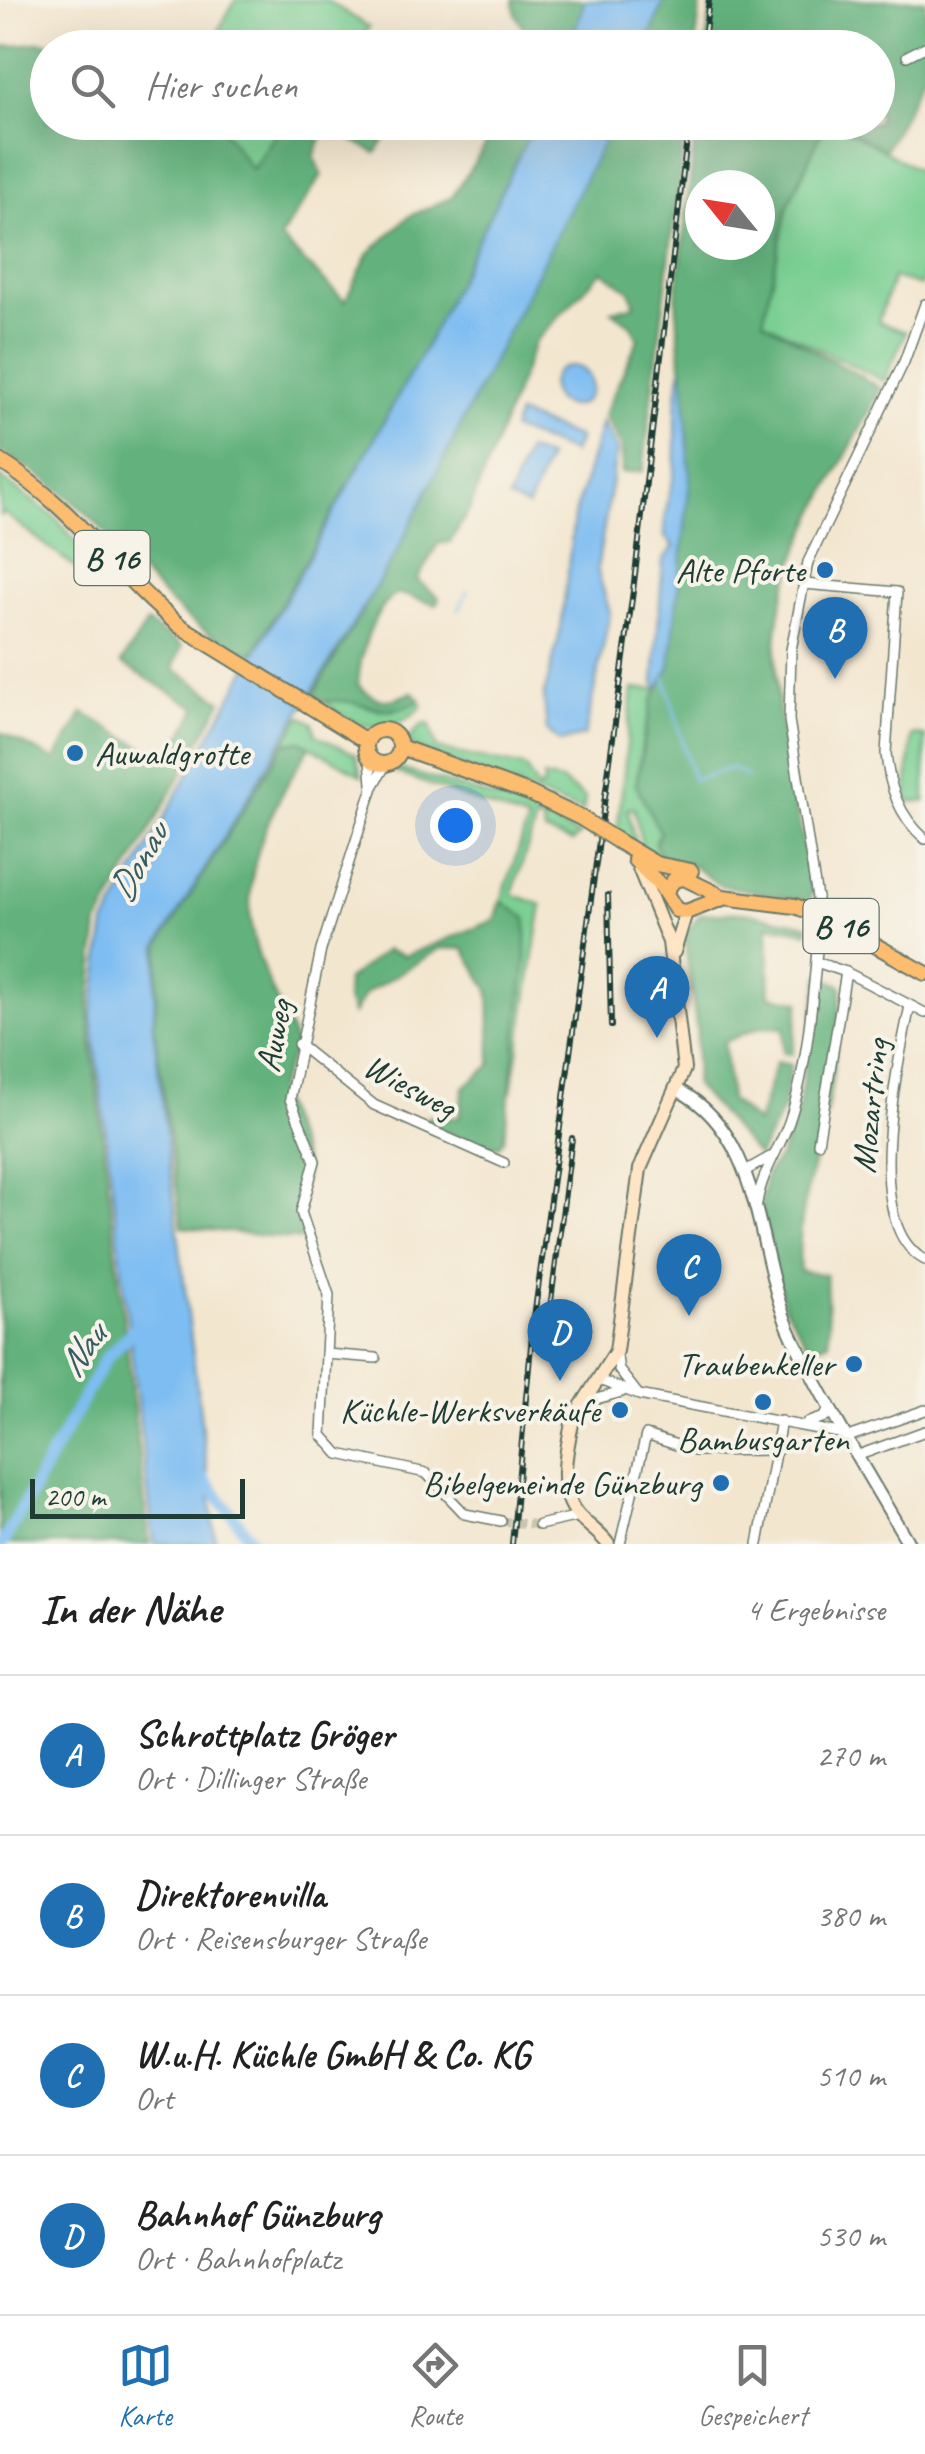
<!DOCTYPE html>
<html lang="de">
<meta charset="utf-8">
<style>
:root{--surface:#fff;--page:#f6f6f6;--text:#222;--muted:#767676;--line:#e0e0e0;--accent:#1f6fb2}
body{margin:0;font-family:Caveat,sans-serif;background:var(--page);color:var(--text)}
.compass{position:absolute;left:685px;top:170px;width:90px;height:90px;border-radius:50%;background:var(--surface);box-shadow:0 10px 40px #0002;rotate:300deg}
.scale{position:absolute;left:30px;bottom:25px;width:215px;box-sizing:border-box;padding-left:10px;border:5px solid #1f3d34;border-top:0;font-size:28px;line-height:35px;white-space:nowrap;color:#1f3d34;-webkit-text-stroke:8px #f7f3e8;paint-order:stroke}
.you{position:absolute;left:455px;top:825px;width:35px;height:35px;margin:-25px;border:8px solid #fff;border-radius:50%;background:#1a73e8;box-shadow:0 0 0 15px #1a73e833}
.badge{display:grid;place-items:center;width:65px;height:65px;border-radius:50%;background:var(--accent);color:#fff;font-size:32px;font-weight:700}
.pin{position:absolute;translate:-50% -82px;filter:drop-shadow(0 2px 5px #0008)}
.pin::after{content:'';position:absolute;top:52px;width:35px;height:30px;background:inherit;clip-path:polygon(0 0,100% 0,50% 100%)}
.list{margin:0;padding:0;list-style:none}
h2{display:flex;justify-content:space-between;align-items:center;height:130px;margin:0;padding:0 40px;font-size:42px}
h2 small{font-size:32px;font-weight:400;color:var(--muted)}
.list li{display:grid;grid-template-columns:65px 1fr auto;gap:30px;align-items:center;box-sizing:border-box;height:160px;padding:0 40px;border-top:2px solid var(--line)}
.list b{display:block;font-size:38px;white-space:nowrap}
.list p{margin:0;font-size:32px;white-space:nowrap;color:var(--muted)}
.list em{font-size:32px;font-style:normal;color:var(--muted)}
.icon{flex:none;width:55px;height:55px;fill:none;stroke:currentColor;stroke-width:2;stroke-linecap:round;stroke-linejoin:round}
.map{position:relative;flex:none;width:925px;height:1544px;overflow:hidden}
.search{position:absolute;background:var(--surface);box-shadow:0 10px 40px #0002;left:30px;right:30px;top:30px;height:110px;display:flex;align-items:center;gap:25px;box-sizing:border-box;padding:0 35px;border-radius:55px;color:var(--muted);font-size:38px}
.sheet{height:770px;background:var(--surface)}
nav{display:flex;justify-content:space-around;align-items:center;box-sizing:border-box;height:140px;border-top:2px solid var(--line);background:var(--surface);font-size:28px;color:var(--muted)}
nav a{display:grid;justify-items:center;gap:5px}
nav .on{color:var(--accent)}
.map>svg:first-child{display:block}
</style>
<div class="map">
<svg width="925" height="1544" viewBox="0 0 925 1544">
<rect width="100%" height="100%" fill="#f7f3e8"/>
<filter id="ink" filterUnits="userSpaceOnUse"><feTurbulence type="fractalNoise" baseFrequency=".01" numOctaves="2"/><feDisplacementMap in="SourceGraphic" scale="20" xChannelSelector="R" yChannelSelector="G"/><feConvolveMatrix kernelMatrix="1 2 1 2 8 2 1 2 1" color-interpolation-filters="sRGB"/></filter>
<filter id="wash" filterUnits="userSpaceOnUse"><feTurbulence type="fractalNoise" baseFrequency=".0048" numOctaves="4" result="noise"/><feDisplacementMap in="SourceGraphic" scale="40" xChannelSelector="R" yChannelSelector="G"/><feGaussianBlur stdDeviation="2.25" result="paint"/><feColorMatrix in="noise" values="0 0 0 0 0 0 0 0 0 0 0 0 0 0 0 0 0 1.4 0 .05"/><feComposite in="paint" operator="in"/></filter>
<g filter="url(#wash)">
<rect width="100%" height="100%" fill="#f3e6cf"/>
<g fill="#7acf93" stroke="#4c8664" stroke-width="2.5">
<polygon points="235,0 326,0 369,27 357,47 209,48"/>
<polygon points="218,123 283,123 252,170"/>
<polygon points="825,123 834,123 925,174 925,273 920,286 893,277 878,322 906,332 884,381 763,321 787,208"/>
<polygon points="0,477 56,518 89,557 77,569 4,513 0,516"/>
<polygon points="633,689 658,689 643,736 636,785 660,832 655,844 664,862 643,850 634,808 628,809 635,844 617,834"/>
<path d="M347,698C374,711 393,717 420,700L422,706C388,741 353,727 325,702Z"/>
<polygon points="301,716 313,723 316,735 355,754 362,776 301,741 284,744"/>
<polygon points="424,723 430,725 437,749 525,767 538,789 543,787 544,777 561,781 585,798 583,812 414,748 408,739"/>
<polygon points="912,735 925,736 925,802 906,801"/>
<polygon points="400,769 511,803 580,835 572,842 545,832 542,820 536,820 512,894 542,905 512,1090 509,1086 526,958 526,919 501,901 528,821 395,772"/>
</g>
<g fill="#63b27d" stroke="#417858" stroke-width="2.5" fill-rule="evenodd">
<path d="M513,0H586L570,47C541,47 516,32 513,0Z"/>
<polygon points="664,0 701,0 695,47 646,47"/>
<polygon points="712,0 925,0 925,74 885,150 834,123 878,122 878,48 706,48"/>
<path d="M42,42L66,47L48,48V122L218,123L252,170L283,123H395L376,153L326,126L314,157L322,175L280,238L345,301L369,253L408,217L452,197L500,123H535L426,346L253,654C172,626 141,565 83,510C57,486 31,468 0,452V47Z"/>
<path d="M613,123H686L643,471L622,473V447L604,415L638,339L630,324L612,311L635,305L630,291L602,271L535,342L470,509L450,542L438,544L417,580L439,598L437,605L397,593C371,611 360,654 358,685C380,705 387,703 413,692L420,700C385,723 361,695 325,702L313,695L395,555Z"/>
<path d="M697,123H825L787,208L763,321L881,388C843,469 777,557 776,651C775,732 801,814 812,894L809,902L719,885L693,866L664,862L655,844L660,832L636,785L652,701L670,667L690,479L676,299ZM700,185H760V245H700Z"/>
<polygon points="147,623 182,646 173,668 222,701 98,924 89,1014 149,1544 0,1544 0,732 55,760 83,713 167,761 197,708 121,663"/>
<path d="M301,741L310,747C276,798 241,865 252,929C258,967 282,1009 296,1045L277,1091L306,1167L296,1208L304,1240L182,1227L154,1026L160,944L284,744Z"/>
<polygon points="501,901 526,918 526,958 504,1139 498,1147 484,1147 421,1123 428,1117 459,1118 464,1087 491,1065 489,990 464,949 441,948 365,994 353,1014 346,998 347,980 386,950 405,956 495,920"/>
<polygon points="744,912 808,925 808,932 768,925 770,996 800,1001 792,1054 783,1052 784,1028 760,1027 724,1042 730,1100 757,1123 776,1062 791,1065 783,1109 758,1156 695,1085 697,1032 684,936 700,914"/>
<path d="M820,975L842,986C836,1032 835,1082 823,1126C811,1171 796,1223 800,1271L826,1275L829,1342L810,1349L784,1306L761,1206L766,1174L780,1156L798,1110Z"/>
</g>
<g fill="#7ebdf2" stroke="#4e7d93" stroke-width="2.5">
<polygon points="585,0 664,0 646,47 569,47"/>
<polygon points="535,123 613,123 395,555 158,946 153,1027 216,1544 154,1544 92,1015 105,924 426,346"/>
<circle cx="571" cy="386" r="20"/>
<path d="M683,367L690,479L670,667L658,689L654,683L663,560L674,546L665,537C664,517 667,501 672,484C681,452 670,405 683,367Z"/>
<polygon points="518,414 579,438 573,453 512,429"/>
<polygon points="602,422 617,449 597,569 610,613 585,735 560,742 547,731 544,696 561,628 574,517"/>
<polygon points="527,450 548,458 528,507 508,499"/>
</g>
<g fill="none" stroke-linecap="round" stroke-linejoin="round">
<g stroke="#7ebdf2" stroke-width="2.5">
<polyline points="459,611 467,591"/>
<polyline points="665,677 693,780 732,768 748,777"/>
</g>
<g stroke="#7ebdf2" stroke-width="12">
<polyline points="198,1471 255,1544"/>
<polyline points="2,1544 105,1359 137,1326"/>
</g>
</g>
</g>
<g filter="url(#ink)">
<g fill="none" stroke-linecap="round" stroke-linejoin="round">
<polyline stroke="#c9c4b0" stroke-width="9" stroke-dasharray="9 4.5" stroke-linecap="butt" points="501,1521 539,1525"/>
<g stroke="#69786a" stroke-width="12">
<g id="minor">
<polyline points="907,56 925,47"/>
<path d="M804,584L897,592L886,753C889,787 899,816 925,839"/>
<polyline points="370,759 372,784"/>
<polyline points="386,764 373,787 321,950 290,1099 315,1161 301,1212 329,1295 322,1435 339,1454 426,1473 465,1514 501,1521"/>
<polyline points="817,898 789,720 791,650 808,562 904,362 925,304"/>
<polyline points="816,962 846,972 925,1013"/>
<path d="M910,1006C898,1063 860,1226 925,1260"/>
<polyline points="298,1044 374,1105 504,1163"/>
<polyline points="818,1143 846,972"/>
<polyline points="745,1171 770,1157"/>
<path d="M757,1203C762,1172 779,1150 789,1122C807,1069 812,1005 817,950"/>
<polyline points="616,1351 619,1370 637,1393"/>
<polyline points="326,1354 376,1358"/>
<polyline points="599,1380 639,1395 844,1434"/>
<polyline points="583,1410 596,1399 622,1392"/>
<polyline points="807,1423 825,1417 830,1405"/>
<polyline points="848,1437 925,1410"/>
<polyline points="859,1455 925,1431"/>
<polyline points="539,1525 579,1516"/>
<polyline points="620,1544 646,1435 695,1451 778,1450"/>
<polyline points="758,1544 781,1421"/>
</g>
</g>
<g stroke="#69786a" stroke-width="15">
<path id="tertiary" d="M678,1090C766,1136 755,1260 793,1338C828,1409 869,1477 909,1544"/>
</g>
<g stroke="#69786a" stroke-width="16">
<g id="secondary">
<polyline points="674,952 686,912"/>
<path d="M608,1544C599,1532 587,1525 578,1515C556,1490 567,1448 573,1419L616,1351L640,1169L684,1069L669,942L639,868"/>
</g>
</g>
<g stroke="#69786a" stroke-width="18">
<g id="primary">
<path d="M0,461C76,509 113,571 180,626L366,741"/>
<circle cx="383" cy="747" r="17"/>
<polyline points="400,747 529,793 581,818"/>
<polyline points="619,842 656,864 691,871"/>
<polyline points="635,860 661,886 676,910 686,912 723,898"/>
<polyline points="665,892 674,880 684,878 723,897 795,906 828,919 925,973"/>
</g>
</g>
<use href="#minor" stroke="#fff" stroke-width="9"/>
<use href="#tertiary" stroke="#fff" stroke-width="11"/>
<use href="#secondary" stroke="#fee5c5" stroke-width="12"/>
<use href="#primary" stroke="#fcbd6f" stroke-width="14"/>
<g stroke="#1f3d34" stroke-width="6">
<g id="rail">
<polyline points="703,48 709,0"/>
<polyline points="608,895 611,1026"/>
<polyline points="551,1301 572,1138"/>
<polyline points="512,1544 533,1325 633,591 689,122"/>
</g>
</g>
<use href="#rail" stroke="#f7f3e8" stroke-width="2.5" stroke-dasharray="8" stroke-linecap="butt"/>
<g stroke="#69786a" stroke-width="12" stroke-linecap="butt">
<polyline id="minor-bridge" points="817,898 817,950"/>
</g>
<g stroke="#69786a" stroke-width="18" stroke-linecap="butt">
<polyline id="primary-bridge" points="581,818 619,842"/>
</g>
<use href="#minor-bridge" stroke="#fff" stroke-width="9"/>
<use href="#primary-bridge" stroke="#fcbd6f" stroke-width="14"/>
</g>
</g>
<g fill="#1f6fb2" stroke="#f7f3e8" stroke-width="4">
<circle cx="825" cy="570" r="10"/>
<circle cx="75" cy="753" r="10"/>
<circle cx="854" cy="1364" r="10"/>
<circle cx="763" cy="1402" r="10"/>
<circle cx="620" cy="1410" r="10"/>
<circle cx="721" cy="1483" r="10"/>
</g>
<g text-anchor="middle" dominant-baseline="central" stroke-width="8" stroke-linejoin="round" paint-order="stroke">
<g fill="#f7f3e8" stroke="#60746a" stroke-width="2.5">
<rect x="74.5" y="531" width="75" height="54" rx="8"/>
<rect x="803.5" y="899" width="75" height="54" rx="8"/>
</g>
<g font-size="32" font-weight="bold" fill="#1f3d34">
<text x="112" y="558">B 16</text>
<text x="841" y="926">B 16</text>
</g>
<g font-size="35" fill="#1f3d34" stroke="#f7f3e8" text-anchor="end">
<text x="805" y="570">Alte Pforte</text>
<text x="95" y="753" text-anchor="start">Auwaldgrotte</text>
<text x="834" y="1364">Traubenkeller</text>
<text x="600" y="1410">Küchle-Werksverkäufe</text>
<text x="763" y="1439" text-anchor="middle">Bambusgarten</text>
<text x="701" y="1483">Bibelgemeinde Günzburg</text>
</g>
<g font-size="35" fill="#1f3d34" stroke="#f7f3e8">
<text transform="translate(274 1036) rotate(-79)">Auweg</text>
<text transform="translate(410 1086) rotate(28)">Wiesweg</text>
<text transform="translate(870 1106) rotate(-84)">Mozartring</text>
</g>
<g font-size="38" font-style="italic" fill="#375d64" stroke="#f7f3e8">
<text transform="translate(138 862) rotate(-60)">Donau</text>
<text transform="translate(82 1350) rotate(-54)">Nau</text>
</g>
</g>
</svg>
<svg class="compass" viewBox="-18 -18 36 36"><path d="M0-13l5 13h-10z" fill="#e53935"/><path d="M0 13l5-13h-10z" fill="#767676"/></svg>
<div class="scale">200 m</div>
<div class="you"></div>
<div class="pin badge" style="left:657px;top:1038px">A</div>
<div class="pin badge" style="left:835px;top:679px">B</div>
<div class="pin badge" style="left:689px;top:1316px">C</div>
<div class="pin badge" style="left:560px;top:1381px">D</div>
<div class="search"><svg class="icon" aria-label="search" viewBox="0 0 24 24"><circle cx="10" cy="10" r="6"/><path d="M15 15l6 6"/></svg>Hier suchen</div>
</div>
<section class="sheet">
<h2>In der Nähe<small>4 Ergebnisse</small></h2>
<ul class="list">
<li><span class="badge">A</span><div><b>Schrottplatz Gröger</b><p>Ort · Dillinger Straße</p></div><em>270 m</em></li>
<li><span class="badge">B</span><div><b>Direktorenvilla</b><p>Ort · Reisensburger Straße</p></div><em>380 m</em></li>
<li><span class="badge">C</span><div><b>W.u.H. Küchle GmbH &amp; Co. KG</b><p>Ort</p></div><em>510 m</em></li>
<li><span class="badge">D</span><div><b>Bahnhof Günzburg</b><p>Ort · Bahnhofplatz</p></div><em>530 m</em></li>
</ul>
</section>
<nav>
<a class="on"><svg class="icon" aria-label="map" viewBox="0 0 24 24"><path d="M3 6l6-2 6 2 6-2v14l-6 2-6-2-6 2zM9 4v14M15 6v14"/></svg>Karte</a>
<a><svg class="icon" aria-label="directions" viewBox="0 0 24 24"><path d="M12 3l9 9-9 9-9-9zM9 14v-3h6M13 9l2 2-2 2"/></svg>Route</a>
<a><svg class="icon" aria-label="saved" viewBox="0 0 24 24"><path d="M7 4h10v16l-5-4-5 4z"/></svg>Gespeichert</a>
</nav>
